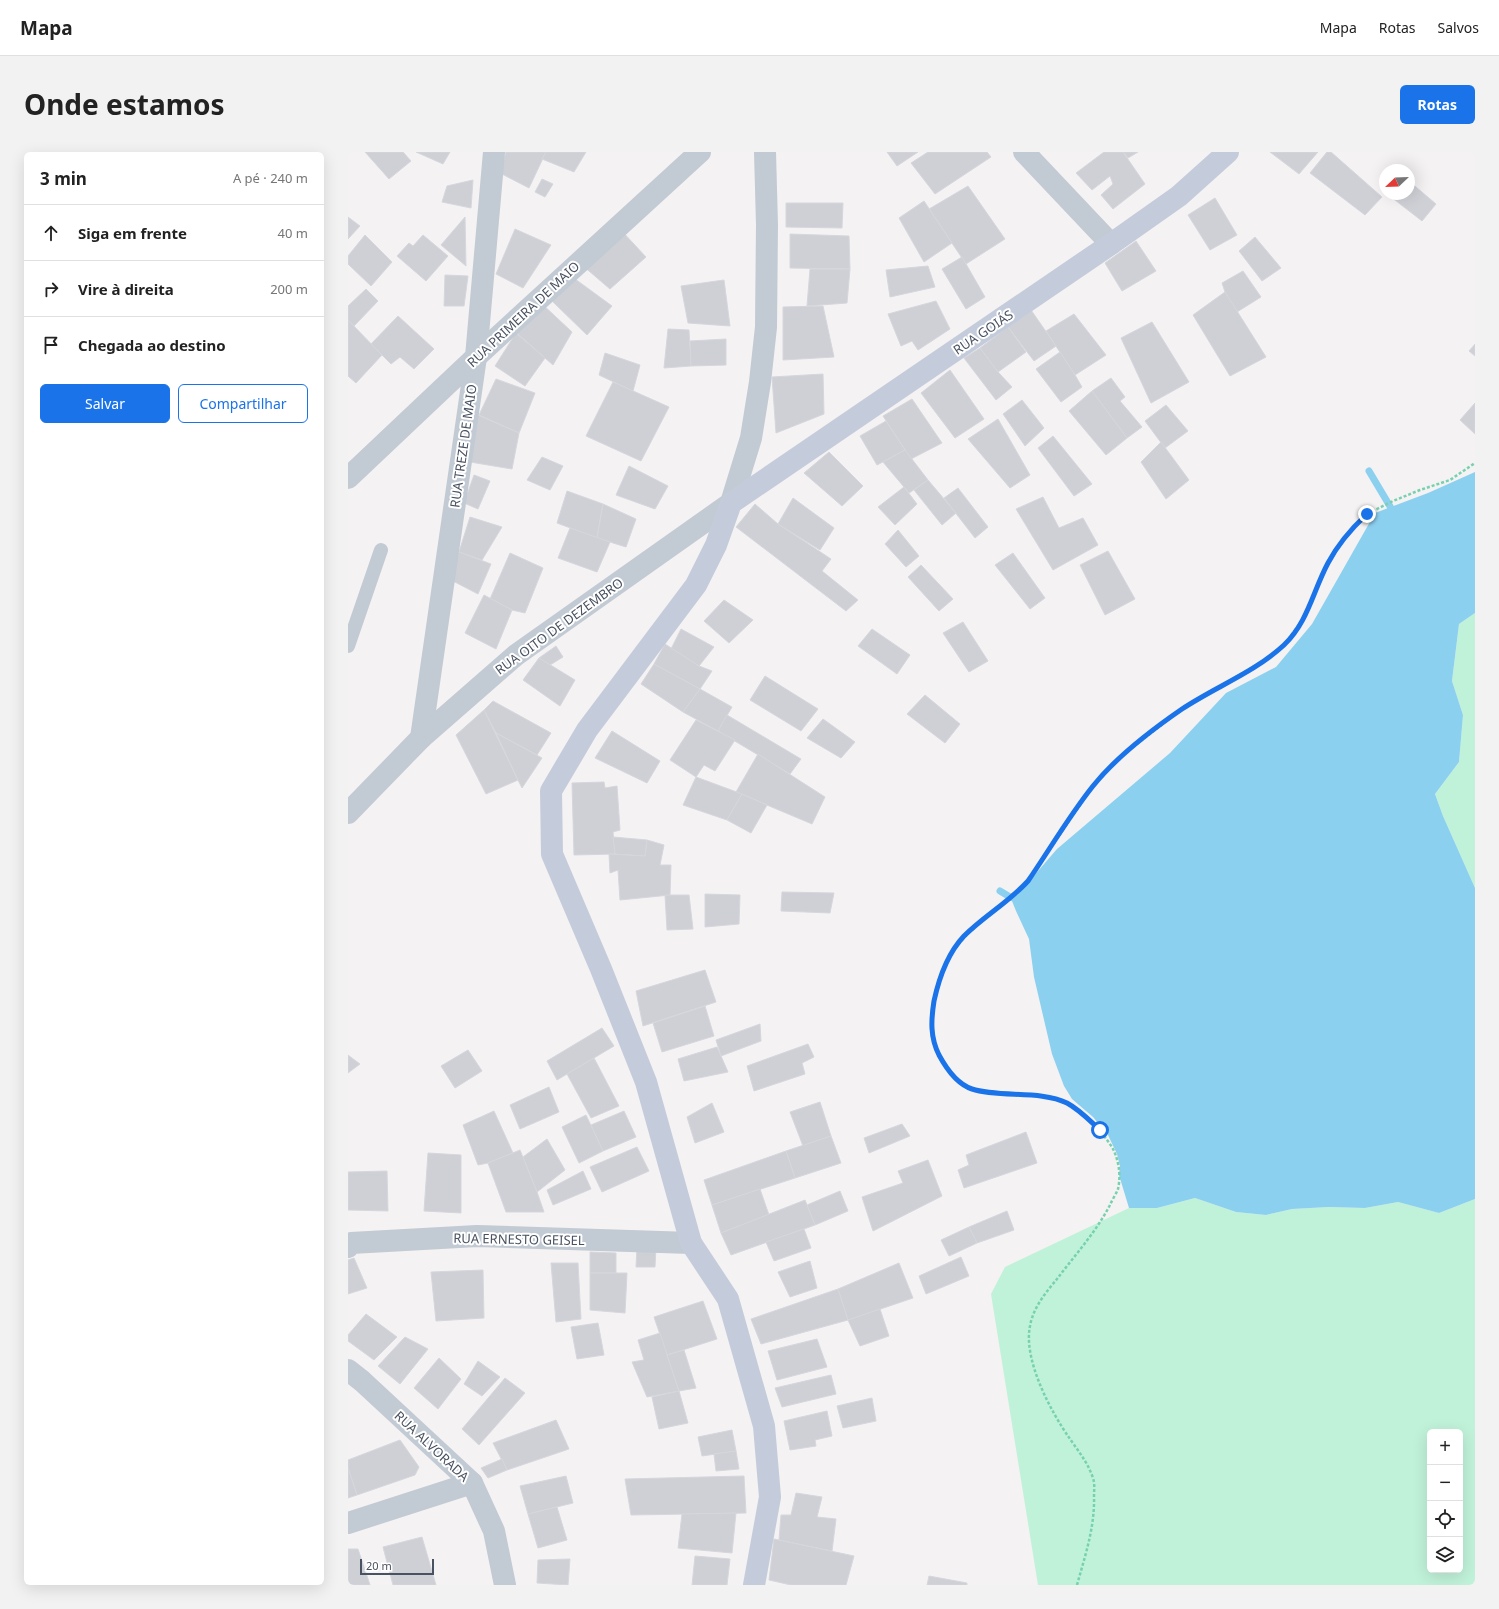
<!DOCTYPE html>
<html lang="pt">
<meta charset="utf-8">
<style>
:root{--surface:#fff;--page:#f2f2f2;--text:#222;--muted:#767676;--line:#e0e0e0;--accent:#1a73e8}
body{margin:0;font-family:"Noto Sans",sans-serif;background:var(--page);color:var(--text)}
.controls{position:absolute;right:12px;bottom:12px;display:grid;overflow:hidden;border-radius:6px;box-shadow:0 4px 16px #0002}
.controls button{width:36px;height:36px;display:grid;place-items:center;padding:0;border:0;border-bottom:1px solid var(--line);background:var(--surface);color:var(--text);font:20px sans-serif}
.compass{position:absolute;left:1031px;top:12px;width:36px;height:36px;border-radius:50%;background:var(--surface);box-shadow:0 4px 16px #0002;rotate:247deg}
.scale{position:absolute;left:12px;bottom:10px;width:74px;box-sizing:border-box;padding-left:4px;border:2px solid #495260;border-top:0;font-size:11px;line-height:14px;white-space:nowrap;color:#495260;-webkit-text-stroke:3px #fff;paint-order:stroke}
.stop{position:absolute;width:12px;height:12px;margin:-9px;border:3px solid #1a73e8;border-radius:50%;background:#fff}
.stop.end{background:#1a73e8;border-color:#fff;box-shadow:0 1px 4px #0008}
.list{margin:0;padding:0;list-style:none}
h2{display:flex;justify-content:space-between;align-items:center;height:52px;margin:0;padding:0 16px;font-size:17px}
h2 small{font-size:13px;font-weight:400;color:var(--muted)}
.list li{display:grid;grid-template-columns:26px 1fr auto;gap:12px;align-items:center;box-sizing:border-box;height:56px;padding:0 16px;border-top:1px solid var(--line)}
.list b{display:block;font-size:15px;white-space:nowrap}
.list em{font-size:13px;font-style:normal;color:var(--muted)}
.actions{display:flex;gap:8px;padding:12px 16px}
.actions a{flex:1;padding:9px 0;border:1px solid var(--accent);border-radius:6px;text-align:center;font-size:14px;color:var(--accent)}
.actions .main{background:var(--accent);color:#fff}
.icon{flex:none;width:22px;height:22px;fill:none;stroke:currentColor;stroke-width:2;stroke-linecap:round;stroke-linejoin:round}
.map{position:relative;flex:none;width:1127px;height:1433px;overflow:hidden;border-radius:6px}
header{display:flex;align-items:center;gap:24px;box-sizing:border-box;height:56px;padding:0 20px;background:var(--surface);border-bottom:1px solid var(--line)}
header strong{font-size:19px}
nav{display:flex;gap:22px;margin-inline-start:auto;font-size:14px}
.intro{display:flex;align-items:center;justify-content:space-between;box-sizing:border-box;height:96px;padding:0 24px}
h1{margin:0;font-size:28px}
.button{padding:10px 18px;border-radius:6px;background:var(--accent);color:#fff;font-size:14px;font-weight:700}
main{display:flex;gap:24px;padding:0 24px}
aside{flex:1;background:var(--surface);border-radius:6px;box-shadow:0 4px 16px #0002}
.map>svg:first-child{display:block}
</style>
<header>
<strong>Mapa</strong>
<nav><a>Mapa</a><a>Rotas</a><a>Salvos</a></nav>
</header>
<div class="intro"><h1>Onde estamos</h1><a class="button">Rotas</a></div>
<main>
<aside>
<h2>3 min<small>A pé · 240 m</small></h2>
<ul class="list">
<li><svg class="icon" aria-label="ahead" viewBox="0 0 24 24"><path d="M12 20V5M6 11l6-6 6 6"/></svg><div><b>Siga em frente</b></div><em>40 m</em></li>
<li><svg class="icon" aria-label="right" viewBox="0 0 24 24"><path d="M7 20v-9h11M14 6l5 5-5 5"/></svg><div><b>Vire à direita</b></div><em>200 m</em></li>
<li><svg class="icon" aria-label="arrive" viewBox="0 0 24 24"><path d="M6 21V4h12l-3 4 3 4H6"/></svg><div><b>Chegada ao destino</b></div></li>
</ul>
<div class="actions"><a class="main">Salvar</a><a>Compartilhar</a></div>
</aside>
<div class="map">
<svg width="1127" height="1433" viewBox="0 0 1127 1433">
<rect width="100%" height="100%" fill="#f4f2f2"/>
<g fill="#c0f2d9" fill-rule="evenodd">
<polygon points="1127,461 1127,736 1095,664 1087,642 1111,610 1115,563 1104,529 1111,472"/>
<path d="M847,1046L888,1060L918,1063L944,1057L981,1055L1017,1056L1050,1050L1091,1061L1127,1047V1433H690L643,1142L657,1115L781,1056H809ZM1082,1280H1112V1418H1082Z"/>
</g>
<polygon fill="#8cd0f0" points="1127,320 1127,461 1111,472 1104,529 1115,563 1111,610 1087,642 1095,664 1127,736 1127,1047 1091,1061 1050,1050 1017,1056 981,1055 944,1057 918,1063 888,1060 847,1046 809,1056 781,1056 771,1023 772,1014 769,1002 760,983 745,965 724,947 716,934 704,902 686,825 681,787 668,759 664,749 709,697 822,601 878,541 928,515 964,472 1027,361 1080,341"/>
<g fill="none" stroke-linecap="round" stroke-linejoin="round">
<g stroke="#8cd0f0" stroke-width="7">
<polyline points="1021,319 1043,356 1046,364"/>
<polyline points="652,739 662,745 674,748"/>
</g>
</g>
<g fill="#ced0d6" stroke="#d6d7dd">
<polygon points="17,0 55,0 63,9 41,27"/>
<polygon points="68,0 102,0 95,12"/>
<polygon points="158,0 198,0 181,36 152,21"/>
<polygon points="198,0 238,0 226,20 194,7"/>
<polygon points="539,0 570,0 549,14"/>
<polygon points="580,0 639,0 643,5 587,42 563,11"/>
<polygon points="756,0 775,0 797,32 765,57 753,43 765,32 762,24 744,38 728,21"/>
<polygon points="775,0 790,0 780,6"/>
<polygon points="922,0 970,0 951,22"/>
<polygon points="979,0 983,0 1034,45 1017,63 962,21"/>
<polygon points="194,27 205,32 197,45 187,40"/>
<polygon points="125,28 123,56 94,50 99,34"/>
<polygon points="1061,29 1088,52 1074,69 1043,45 1046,42 1061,42"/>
<polygon points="620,34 657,87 618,112 581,57"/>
<polygon points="867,46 889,83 862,98 840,63"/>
<polygon points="576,49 604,91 576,110 551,66"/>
<polygon points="438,51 495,51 494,76 438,75"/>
<polygon points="0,65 12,74 0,87"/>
<polygon points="117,65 118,114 93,93"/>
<polygon points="167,77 203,93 175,136 148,122"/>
<polygon points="272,77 298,105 262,137 234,113"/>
<polygon points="442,82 501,84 502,117 442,116"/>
<polygon points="17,83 44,110 23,134 0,112 0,104"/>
<polygon points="75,83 100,104 78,129 49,104 61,91 65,94"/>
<polygon points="907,85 933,116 914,129 891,99"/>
<polygon points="788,89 808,119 774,139 757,111"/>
<polygon points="614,105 637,145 618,157 594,117"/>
<polygon points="580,114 587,135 542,145 538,118"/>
<polygon points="462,117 502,117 499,151 459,154"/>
<polygon points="895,119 913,145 889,160 877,140 874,131"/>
<polygon points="97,123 120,124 116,154 96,154"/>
<polygon points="223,124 264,154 239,183 203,148"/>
<polygon points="376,128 382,174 340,171 333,134"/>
<polygon points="18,137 30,149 6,174 0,168 0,154"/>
<polygon points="877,140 918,205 882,224 845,163"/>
<polygon points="588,149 602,177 570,198 564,189 553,194 540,162"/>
<polygon points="192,150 224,180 205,213 163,176"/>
<polygon points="475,154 486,205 435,208 435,155"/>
<polygon points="683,158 708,194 686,209 660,175"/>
<polygon points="726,162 758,203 727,223 698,179"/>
<polygon points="50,164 86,197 66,217 52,205 43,212 23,192"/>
<polygon points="0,168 34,203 8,231 0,224"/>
<polygon points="804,170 841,230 803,251 773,186"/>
<polygon points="660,175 678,200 650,220 632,196"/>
<polygon points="320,177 341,178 343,214 316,216"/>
<polygon points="168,181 197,206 177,234 147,214"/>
<polygon points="378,187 378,213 343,214 342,189"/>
<polygon points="1127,192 1127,204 1121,199"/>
<polygon points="632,196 650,220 664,235 648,248 616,206"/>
<polygon points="712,200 727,223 734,235 713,250 688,217"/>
<polygon points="257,201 292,213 285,239 251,223"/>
<polygon points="602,218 636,267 607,286 573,241"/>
<polygon points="475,222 476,262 428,281 424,225"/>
<polygon points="763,226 777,245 772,249 794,275 779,286 744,239"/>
<polygon points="148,227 187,241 171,281 131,263"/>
<polygon points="265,230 321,255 293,309 238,284"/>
<polygon points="744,239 779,286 758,303 721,259"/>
<polygon points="564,247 594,291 563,307 535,264"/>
<polygon points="674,248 696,276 677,294 655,262"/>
<polygon points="1127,251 1127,282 1112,268"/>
<polygon points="818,253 840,279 817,296 797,269"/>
<polygon points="123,260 171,281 164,317 116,309"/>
<polygon points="650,267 682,323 662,336 620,287"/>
<polygon points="538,269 557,298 529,313 512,284"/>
<polygon points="705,284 744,332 726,344 690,296"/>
<polygon points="813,290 841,328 818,347 793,310"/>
<polygon points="557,298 580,328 561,341 535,310"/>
<polygon points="481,300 515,334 494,354 456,321"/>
<polygon points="194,305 215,314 202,338 179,328"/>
<polygon points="281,314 320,334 307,357 268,343"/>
<polygon points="126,323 142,329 130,357 116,351"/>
<polygon points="580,328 608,361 594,373 566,338"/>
<polygon points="556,335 569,352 547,373 530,355"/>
<polygon points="610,336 640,375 627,386 596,346"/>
<polygon points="219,339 255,352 249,386 209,371"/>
<polygon points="695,345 711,376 735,366 750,393 705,418 668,357"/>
<polygon points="445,346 486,376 472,398 430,372"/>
<polygon points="255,352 288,367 278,395 249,386"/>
<polygon points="407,352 430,372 483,407 474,419 510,448 498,459 388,375"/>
<polygon points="122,365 154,375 134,408 111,400"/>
<polygon points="222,376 262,390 249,420 210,406"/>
<polygon points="550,378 571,404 558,415 537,392"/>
<polygon points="760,399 787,447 757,463 732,413"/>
<polygon points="111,400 143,412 130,442 103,428"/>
<polygon points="162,401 195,416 177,461 164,458 142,447"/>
<polygon points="665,401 697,446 682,457 647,413"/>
<polygon points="573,413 605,447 591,459 560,425"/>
<polygon points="136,443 164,458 148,497 117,481"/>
<polygon points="376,448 405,468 381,491 356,469"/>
<polygon points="615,470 640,509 621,520 595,481"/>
<polygon points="333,477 366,495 351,514 323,497"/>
<polygon points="524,477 562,503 549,522 510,494"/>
<polygon points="317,492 351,514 364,519 352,537 306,512"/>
<polygon points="208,494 215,505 202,513 191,506"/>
<polygon points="191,506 227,528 212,554 175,528"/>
<polygon points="306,512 352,537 335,560 293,532"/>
<polygon points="417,524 470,557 453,579 402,548"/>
<polygon points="352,537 384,555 370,579 335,560"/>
<polygon points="577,543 612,572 597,591 559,562"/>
<polygon points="145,549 203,581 189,603 148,581 136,558"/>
<polygon points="136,558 170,628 138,642 108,583"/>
<polygon points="379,563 453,607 442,622 370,579"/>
<polygon points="475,567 507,590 493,606 459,586"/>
<polygon points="348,568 387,588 367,619 356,613 348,625 322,608"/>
<polygon points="264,579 312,609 299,631 247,606"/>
<polygon points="148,581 194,606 174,636 170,628"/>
<polygon points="410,602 477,645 464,672 388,640"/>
<polygon points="348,625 394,642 379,668 335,653"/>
<polygon points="256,630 257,636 269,634 272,678 265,680 267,702 226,703 224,631"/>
<polygon points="394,642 419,653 403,681 379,668"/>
<polygon points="265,685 299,688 297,704 267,702"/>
<polygon points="299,688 316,693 312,713 323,713 322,743 272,748 270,718 262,721 261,702 297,704"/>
<polygon points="434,740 486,741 482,761 433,759"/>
<polygon points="357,742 392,743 391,772 357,775"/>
<polygon points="317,743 341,743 345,777 319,778"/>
<polygon points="357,818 368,850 295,874 288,839"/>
<polygon points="357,854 366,884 314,900 305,871"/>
<polygon points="412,872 413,889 373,904 368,888"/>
<polygon points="254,876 266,894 209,928 199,909"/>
<polygon points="460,892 466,905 454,911 457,922 406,939 399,914"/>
<polygon points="369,895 380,920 336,929 330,907"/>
<polygon points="120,898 134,919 107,936 93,914"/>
<polygon points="0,903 12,912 0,921"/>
<polygon points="246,906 271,954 243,966 219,922"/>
<polygon points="201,935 211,960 172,977 162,953"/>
<polygon points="472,950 483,984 455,994 442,960"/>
<polygon points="364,951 376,980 347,991 339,965"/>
<polygon points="146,959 165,1001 140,1011 130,1013 115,973"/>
<polygon points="276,959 288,985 255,999 243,973"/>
<polygon points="238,963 255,999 231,1011 214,975"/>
<polygon points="554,972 562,984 521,1001 516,986"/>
<polygon points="678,980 689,1011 616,1036 610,1018 621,1013 618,1003"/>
<polygon points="483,984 493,1011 447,1026 438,999"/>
<polygon points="199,987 217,1018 189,1040 175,1005"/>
<polygon points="289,995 301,1019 254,1040 242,1015"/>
<polygon points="172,998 189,1040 196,1060 158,1060 140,1011"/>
<polygon points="438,999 447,1026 364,1053 356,1028"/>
<polygon points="80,1001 113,1003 113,1061 76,1059"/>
<polygon points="580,1008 594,1044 525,1079 514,1045 555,1031 550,1019"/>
<polygon points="39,1019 40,1059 0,1058 0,1020"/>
<polygon points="235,1019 243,1037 205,1053 199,1038"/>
<polygon points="412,1037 421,1063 373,1081 364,1053"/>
<polygon points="492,1039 500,1059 467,1073 459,1053"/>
<polygon points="457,1048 467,1073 383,1103 373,1081"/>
<polygon points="659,1059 666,1078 629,1091 621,1075"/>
<polygon points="621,1075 629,1091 601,1104 593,1088"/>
<polygon points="456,1077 463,1096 426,1109 418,1090"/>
<polygon points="289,1094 308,1094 307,1115 288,1115"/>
<polygon points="242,1100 268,1101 268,1121 242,1121"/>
<polygon points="613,1105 621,1124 578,1142 571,1124"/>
<polygon points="6,1106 19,1136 0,1142 0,1108"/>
<polygon points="462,1109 469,1136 442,1145 430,1120"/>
<polygon points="203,1111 230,1111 233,1167 208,1170"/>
<polygon points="551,1111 565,1146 500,1168 490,1137"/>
<polygon points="135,1118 136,1166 88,1169 83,1120"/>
<polygon points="242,1121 279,1121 277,1161 242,1158"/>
<polygon points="490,1137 500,1168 413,1192 403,1167"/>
<polygon points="355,1149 369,1187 319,1203 306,1165"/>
<polygon points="532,1157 541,1184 512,1194 500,1168"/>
<polygon points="18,1162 49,1185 26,1208 0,1189 0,1183"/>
<polygon points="250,1171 256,1203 229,1207 223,1175"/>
<polygon points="312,1181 331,1239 299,1245 284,1210 296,1208 290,1188"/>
<polygon points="57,1185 80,1197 52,1232 30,1214"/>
<polygon points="469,1187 479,1215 429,1228 420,1199"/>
<polygon points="336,1198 348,1236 331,1239 319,1203"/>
<polygon points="91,1206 113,1227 90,1257 66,1236"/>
<polygon points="130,1209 152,1225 134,1244 116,1232"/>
<polygon points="483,1223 488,1242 434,1255 427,1236"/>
<polygon points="157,1226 177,1241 131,1293 114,1277"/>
<polygon points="331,1239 340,1271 311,1277 304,1245"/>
<polygon points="524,1246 528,1269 495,1276 489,1254"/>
<polygon points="479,1259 484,1284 467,1288 468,1294 442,1298 436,1269"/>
<polygon points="208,1268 221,1297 159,1318 145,1291"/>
<polygon points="384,1278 388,1299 354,1304 350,1285"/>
<polygon points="52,1288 71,1315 67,1323 9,1343 0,1316 0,1308"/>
<polygon points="388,1299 391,1317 368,1319 366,1302"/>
<polygon points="154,1307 159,1318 140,1326 133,1316"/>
<polygon points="0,1316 9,1343 0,1346"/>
<polygon points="218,1324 225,1351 180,1362 172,1334"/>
<polygon points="396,1324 398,1361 283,1363 277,1327"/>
<polygon points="448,1341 474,1345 469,1365 488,1367 484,1399 431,1388 433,1363 443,1363"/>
<polygon points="209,1355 219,1388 190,1396 180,1362"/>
<polygon points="388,1361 384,1401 330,1396 334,1362"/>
<polygon points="74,1385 88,1433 45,1433 35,1395"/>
<polygon points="426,1387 506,1404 498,1433 443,1433 421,1428"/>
<polygon points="0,1397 10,1397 22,1433 0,1433"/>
<polygon points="347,1404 382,1407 379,1433 344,1433"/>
<polygon points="222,1407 220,1433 189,1431 190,1408"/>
<polygon points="581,1424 619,1431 619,1433 579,1433"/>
</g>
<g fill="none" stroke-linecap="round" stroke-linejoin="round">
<path stroke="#77d1af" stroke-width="2.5" stroke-dasharray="3 2" stroke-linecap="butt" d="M729,1433C737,1404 747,1375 746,1344C746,1338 747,1332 745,1326C740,1311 731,1300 722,1287C703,1260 675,1208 682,1174C685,1156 698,1140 709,1127C727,1103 748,1080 762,1053C764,1048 768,1042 770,1037C773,1024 771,1009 765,997C760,988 752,979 745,972C738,964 730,957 720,952C705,943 676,942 658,941C646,940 633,941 622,937C615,934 609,928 604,922C583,899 581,876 587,846C590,831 594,817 602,804C621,773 656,756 680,729L745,634L771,606L834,557L920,506L937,492L957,464L980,412L990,396L1005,376L1019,362L1045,349L1072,338L1102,328L1127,311"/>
<polyline stroke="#c2cad3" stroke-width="14" points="0,494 33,398"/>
<g stroke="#c2cad3" stroke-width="22">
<polyline points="676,0 763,92"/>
<polyline points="0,326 128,205 352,0"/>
<polyline points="73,586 128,205 146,0"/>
<polyline points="0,661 73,586 168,503 383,351 403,286 412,230 418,175 419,73 417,0"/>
<polyline points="0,1095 3,1091 129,1084 343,1091"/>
<polyline points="0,1218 14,1229 124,1331 146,1379 157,1433"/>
<polyline points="0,1371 124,1331"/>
</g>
<polyline stroke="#c4ccdb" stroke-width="22" points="406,1433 422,1345 416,1274 380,1147 343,1091 298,930 253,817 204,702 203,639 239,578 348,433 368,393 383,351 763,92 831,44 880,0"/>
</g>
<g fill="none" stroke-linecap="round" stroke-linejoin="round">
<path stroke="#1a73e8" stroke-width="5" d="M752,978C742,969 732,958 719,951C692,938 652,946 624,937C609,932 598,916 591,903C582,885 583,868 586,849C591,826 599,802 616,784C636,764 661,750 680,729C702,697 721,664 745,634C769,604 802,579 834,557C867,535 907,520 936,493C960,470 965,439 980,411C990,392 1004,376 1019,362"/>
</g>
<g text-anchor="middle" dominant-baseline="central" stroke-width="4" stroke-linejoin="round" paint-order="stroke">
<g font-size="13" fill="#495260" stroke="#fff">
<text transform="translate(175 162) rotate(-43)">RUA PRIMEIRA DE MAIO</text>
<text transform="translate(635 180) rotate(-34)">RUA GOIÁS</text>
<text transform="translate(115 294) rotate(-82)">RUA TREZE DE MAIO</text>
<text transform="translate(211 474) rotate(-36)">RUA OITO DE DEZEMBRO</text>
<text transform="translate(171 1087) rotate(1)">RUA ERNESTO GEISEL</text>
<text transform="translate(84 1294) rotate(43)">RUA ALVORADA</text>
</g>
</g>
</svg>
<div class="controls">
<button>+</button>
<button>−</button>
<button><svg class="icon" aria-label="locate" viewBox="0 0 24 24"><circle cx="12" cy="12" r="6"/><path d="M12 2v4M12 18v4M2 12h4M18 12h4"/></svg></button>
<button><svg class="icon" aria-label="layers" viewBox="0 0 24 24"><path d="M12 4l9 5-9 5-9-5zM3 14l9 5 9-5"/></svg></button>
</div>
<svg class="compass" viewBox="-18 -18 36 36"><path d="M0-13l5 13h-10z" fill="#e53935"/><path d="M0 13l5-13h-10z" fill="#767676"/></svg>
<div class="scale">20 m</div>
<div class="stop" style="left:752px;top:978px"></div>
<div class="stop end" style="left:1019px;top:362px"></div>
</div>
</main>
